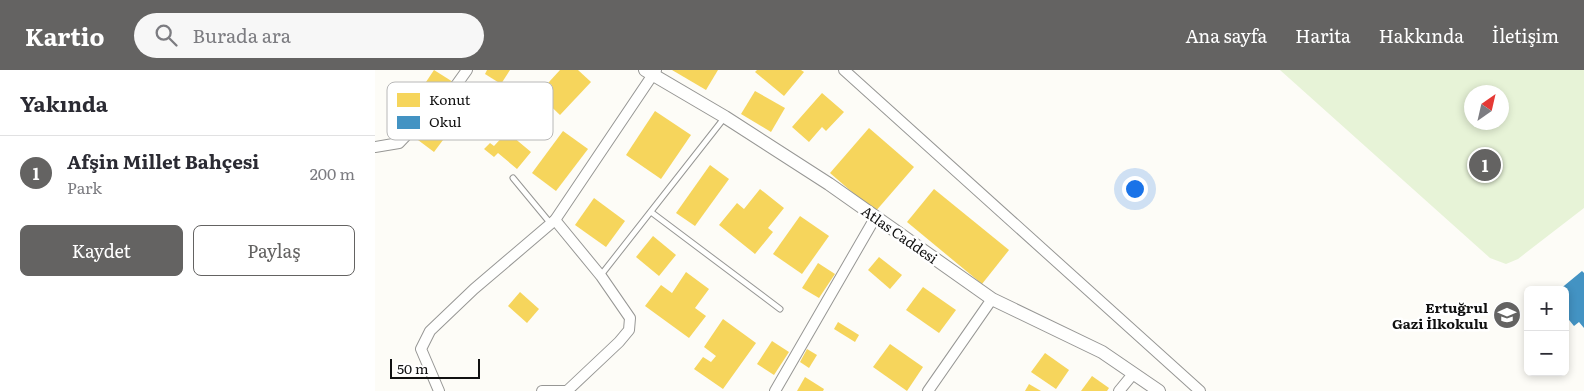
<!DOCTYPE html>
<html lang="tr">
<meta charset="utf-8">
<style>
:root{--surface:#fff;--page:#f7f7f7;--text:#2b2b33;--muted:#7c7c81;--line:#e1e1e2;--accent:#646362}
body{margin:0;font-family:Literata,serif;background:var(--page);color:var(--text)}
.controls{position:absolute;right:15px;bottom:15px;display:grid;overflow:hidden;border-radius:8px;box-shadow:0 2px 8px #0003}
.controls button{width:45px;height:45px;display:grid;place-items:center;padding:0;border:0;border-bottom:1px solid var(--line);background:var(--surface);color:var(--text);font:25px sans-serif}
.compass{position:absolute;left:1089px;top:15px;width:45px;height:45px;border-radius:50%;background:var(--surface);box-shadow:0 2px 8px #0003;rotate:34deg}
.scale{position:absolute;left:15px;bottom:12px;width:90px;box-sizing:border-box;padding-left:5px;border:2px solid #111;border-top:0;font-size:14px;line-height:18px;white-space:nowrap;color:#111;-webkit-text-stroke:4px #fff;paint-order:stroke}
.you{position:absolute;left:759px;top:118px;width:18px;height:18px;margin:-12px;border:4px solid #fff;border-radius:50%;background:#1a73e8;box-shadow:0 0 0 8px #1a73e833}
.badge{display:grid;place-items:center;width:32px;height:32px;border-radius:50%;background:var(--accent);color:#fff;font-size:16px;font-weight:700}
.pin{position:absolute;translate:-50% -50%;border:2px solid #fff;box-shadow:0 1px 5px #0006}
.list{margin:0;padding:0;list-style:none}
h2{display:flex;justify-content:space-between;align-items:center;height:65px;margin:0;padding:0 20px;font-size:21px}
h2 small{font-size:16px;font-weight:400;color:var(--muted)}
.list li{display:grid;grid-template-columns:32px 1fr auto;gap:15px;align-items:center;box-sizing:border-box;height:75px;padding:0 20px;border-top:1px solid var(--line)}
.list b{display:block;font-size:19px;white-space:nowrap}
.list p{margin:0;font-size:16px;white-space:nowrap;color:var(--muted)}
.list em{font-size:16px;font-style:normal;color:var(--muted)}
.actions{display:flex;gap:10px;padding:15px 20px}
.actions a{flex:1;padding:11px 0;border:1px solid var(--accent);border-radius:8px;text-align:center;font-size:18px;color:var(--accent)}
.actions .main{background:var(--accent);color:#fff}
.icon{flex:none;width:28px;height:28px;fill:none;stroke:currentColor;stroke-width:2;stroke-linecap:round;stroke-linejoin:round}
.map{position:relative;flex:none;width:1209px;height:321px;overflow:hidden}
header{display:flex;align-items:center;gap:30px;box-sizing:border-box;height:70px;padding:0 25px;background:var(--accent);color:#fff}
header strong{font-size:24px}
nav{display:flex;gap:28px;margin-inline-start:auto;font-size:18px}
.search{width:350px;height:45px;background:var(--page);display:flex;align-items:center;gap:12px;box-sizing:border-box;padding:0 18px;border-radius:28px;color:var(--muted);font-size:19px}
main{display:flex}
aside{flex:1;background:var(--surface)}
.map>svg:first-child{display:block}
</style>
<header>
<strong>Kartio</strong>
<div class="search"><svg class="icon" aria-label="search" viewBox="0 0 24 24"><circle cx="10" cy="10" r="6"/><path d="M15 15l6 6"/></svg>Burada ara</div>
<nav><a>Ana sayfa</a><a>Harita</a><a>Hakkında</a><a>İletişim</a></nav>
</header>
<main>
<aside>
<h2>Yakında<small></small></h2>
<ul class="list">
<li><span class="badge">1</span><div><b>Afşin Millet Bahçesi</b><p>Park</p></div><em>200 m</em></li>
</ul>
<div class="actions"><a class="main">Kaydet</a><a>Paylaş</a></div>
</aside>
<div class="map">
<svg width="1209" height="321" viewBox="0 0 1209 321">
<rect width="100%" height="100%" fill="#fdfcf7"/>
<path fill="#e7f3d7" fill-rule="evenodd" d="M905,0H1209V138L1143,189L1131,194L1115,188ZM1096,22H1126V52H1096Z"/>
<g fill="#f6d55c">
<polygon points="59,0 78,12 69,27 49,15"/>
<polygon points="112,0 135,0 126,14 110,4"/>
<polygon points="185,0 203,0 216,12 185,45 163,24"/>
<polygon points="297,0 343,0 331,20"/>
<polygon points="382,0 426,0 429,2 409,26 380,2"/>
<polygon points="380,21 410,38 396,62 366,44"/>
<polygon points="447,23 469,42 451,61 447,57 434,72 417,57"/>
<polygon points="280,41 316,65 286,109 251,85"/>
<polygon points="56,55 71,66 59,82 39,67 46,57 52,61"/>
<polygon points="494,58 539,97 500,142 455,103"/>
<polygon points="188,61 213,79 181,121 157,103"/>
<polygon points="132,62 156,82 142,99 123,83 119,87 109,79 115,73 119,76"/>
<polygon points="335,95 354,109 320,156 301,143"/>
<polygon points="385,119 409,138 393,158 398,162 380,184 344,155 362,133 369,139"/>
<polygon points="559,119 634,180 607,214 532,152"/>
<polygon points="219,128 250,151 231,177 200,155"/>
<polygon points="425,146 454,166 427,204 398,184"/>
<polygon points="278,166 301,185 284,206 261,187"/>
<polygon points="504,187 527,205 515,219 493,200"/>
<polygon points="443,193 460,204 444,228 427,218"/>
<polygon points="311,202 334,219 320,238 331,246 314,268 270,236 286,215 297,223"/>
<polygon points="548,217 581,240 564,263 531,240"/>
<polygon points="145,222 164,239 152,253 133,236"/>
<polygon points="348,249 381,273 348,319 319,299 328,287 336,292 341,286 329,277"/>
<polygon points="463,252 484,265 480,272 459,259"/>
<polygon points="397,271 414,282 399,305 382,294"/>
<polygon points="515,274 548,297 532,321 498,297"/>
<polygon points="432,279 442,285 434,298 425,292"/>
<polygon points="670,283 694,300 681,319 656,302"/>
<polygon points="717,306 734,318 732,321 706,321"/>
<polygon points="430,307 449,319 448,321 422,321"/>
<polygon points="654,314 666,321 650,321"/>
</g>
<polygon fill="#4393c3" points="1207,201 1209,203 1209,258 1204,252 1199,256 1190,245 1193,238 1190,235 1190,220 1184,220"/>
<g fill="none" stroke-linecap="round" stroke-linejoin="round">
<g stroke="#979795" stroke-width="7">
<g id="service">
<polyline points="138,108 176,154"/>
<polyline points="276,142 405,239"/>
<polyline points="226,205 350,47"/>
</g>
</g>
<g stroke="#979795" stroke-width="12">
<g id="minor">
<polyline points="469,0 825,321"/>
<polyline points="0,77 24,73 45,51 67,35 92,0"/>
<polyline points="180,150 226,206 255,248 254,260 244,272 192,321"/>
<polyline points="64,321 46,279 55,261 99,219 180,150 281,0"/>
<polyline points="167,321 192,321"/>
<polyline points="400,321 500,148"/>
<polyline points="553,321 617,229"/>
<polyline points="744,321 758,304"/>
</g>
</g>
<g stroke="#979795" stroke-width="14">
<polyline id="tertiary" points="270,0 350,47 454,114 617,229 727,282 784,321"/>
</g>
<use href="#service" stroke="#fffffe" stroke-width="5"/>
<use href="#minor" stroke="#fffffe" stroke-width="10"/>
<use href="#tertiary" stroke="#fffffe" stroke-width="12"/>
</g>
<defs>
<g id="school-disc" transform="scale(1.4375)"><circle r="9.5" fill="#646362" stroke="#fff"/><path d="M0-5L7-2L0 1L-7-2ZM-4 1L0 2.5L4 1V4Q0 6-4 4Z" fill="#fff"/></g>
</defs>
<g fill-rule="evenodd">
<use href="#school-disc" x="1132" y="245"/>
</g>
<g text-anchor="middle" dominant-baseline="central" stroke-width="5" stroke-linejoin="round" paint-order="stroke">
<g font-size="14" fill="#111" stroke="#fff">
<text transform="translate(525 164) rotate(35)">Atlas Caddesi</text>
</g>
<g font-size="14" font-weight="bold" fill="#111" stroke="#fff" text-anchor="end">
<text x="1113" y="237">Ertuğrul<tspan x="1113" dy="16">Gazi İlkokulu</tspan></text>
</g>
</g>
<rect x="12" y="12" width="166" height="58" rx="8" fill="#fff" stroke="#b8b8b8" stroke-width="1"/>
<rect x="22" y="23" width="23" height="14" fill="#f6d55c"/>
<rect x="22" y="46" width="23" height="13" fill="#4393c3"/>
<g font-size="14" fill="#111">
<text x="54" y="35">Konut</text>
<text x="54" y="57">Okul</text>
</g>
</svg>
<div class="controls">
<button>+</button>
<button>−</button>
</div>
<svg class="compass" viewBox="-18 -18 36 36"><path d="M0-13l5 13h-10z" fill="#e53935"/><path d="M0 13l5-13h-10z" fill="#7c7c81"/></svg>
<div class="scale">50 m</div>
<div class="you"></div>
<div class="pin badge" style="left:1110px;top:95px">1</div>
</div>
</main>
